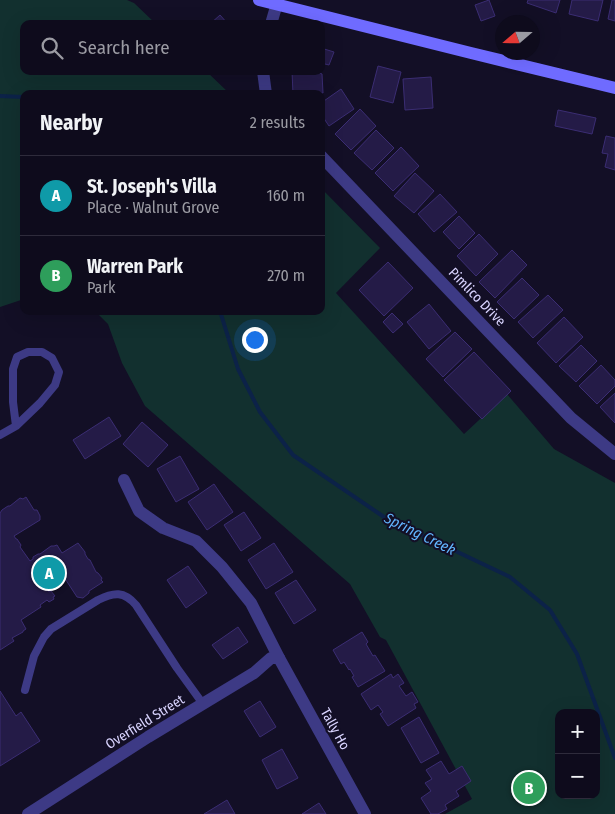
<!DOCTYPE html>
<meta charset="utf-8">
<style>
:root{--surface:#0e0b1c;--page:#1c1929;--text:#f1f3f6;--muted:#9b9ba3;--line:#2e2b3b;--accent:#b45309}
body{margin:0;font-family:"Fira Sans Condensed",sans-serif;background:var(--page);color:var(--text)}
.controls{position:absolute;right:15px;bottom:15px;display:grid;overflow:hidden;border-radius:10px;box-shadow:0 5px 20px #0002}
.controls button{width:45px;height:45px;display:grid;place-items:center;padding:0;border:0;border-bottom:1px solid var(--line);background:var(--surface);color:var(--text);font:25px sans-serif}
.compass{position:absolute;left:495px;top:15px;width:45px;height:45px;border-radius:50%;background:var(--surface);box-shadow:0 5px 20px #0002;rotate:250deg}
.you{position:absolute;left:254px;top:339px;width:18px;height:18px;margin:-12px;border:4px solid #fff;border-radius:50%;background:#1a73e8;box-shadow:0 0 0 8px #1a73e833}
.badge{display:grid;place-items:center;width:32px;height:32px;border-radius:50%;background:var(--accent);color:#fff;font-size:16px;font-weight:700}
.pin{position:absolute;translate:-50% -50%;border:2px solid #fff;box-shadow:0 1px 5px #0006}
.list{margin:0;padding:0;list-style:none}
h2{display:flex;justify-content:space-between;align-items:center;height:65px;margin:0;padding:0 20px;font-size:21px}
h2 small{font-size:16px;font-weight:400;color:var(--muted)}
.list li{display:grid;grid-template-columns:32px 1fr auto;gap:15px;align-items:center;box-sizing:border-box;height:80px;padding:0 20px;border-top:1px solid var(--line)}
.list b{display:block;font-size:19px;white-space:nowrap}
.list p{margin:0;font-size:16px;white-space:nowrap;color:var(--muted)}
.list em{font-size:16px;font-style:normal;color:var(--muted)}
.icon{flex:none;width:28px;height:28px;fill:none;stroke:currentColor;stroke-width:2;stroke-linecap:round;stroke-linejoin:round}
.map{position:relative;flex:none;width:615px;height:814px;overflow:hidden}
.search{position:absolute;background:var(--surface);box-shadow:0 5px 20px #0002;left:20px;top:20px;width:305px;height:55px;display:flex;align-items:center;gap:12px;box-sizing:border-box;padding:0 18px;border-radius:10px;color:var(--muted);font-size:19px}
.panel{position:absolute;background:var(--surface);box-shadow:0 5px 20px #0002;left:20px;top:90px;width:305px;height:225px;border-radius:10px}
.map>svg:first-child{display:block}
</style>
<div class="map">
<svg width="615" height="814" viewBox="0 0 615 814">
<rect width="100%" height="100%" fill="#130f26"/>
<g fill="#12302f" fill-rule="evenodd">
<polygon points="0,0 127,0 134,3 156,24 24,24 24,71 206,71 230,94 24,94 24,299 0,307"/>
<path d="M321,188L380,248L336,293L464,434L507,394L554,449L615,483V814H445L472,799L386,640L380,637L350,584L145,406L122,363L108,324L95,311H321ZM559,713H596V795H559Z"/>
</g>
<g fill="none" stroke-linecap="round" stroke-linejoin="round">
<g stroke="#0c2248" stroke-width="4">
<polyline points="0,96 24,97"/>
<polyline points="220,311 238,369 260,412 293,455 384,517 510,577 550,610 577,654 615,758"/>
</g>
</g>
<g fill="#241b47" stroke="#3b2d73">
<polygon points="489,0 495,16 481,21 475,5"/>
<polygon points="528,0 560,0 556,13 527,3"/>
<polygon points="572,0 603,0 598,21 569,14"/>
<polygon points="612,0 615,0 615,21 608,19"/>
<polygon points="220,15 228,24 210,24"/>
<polygon points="321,48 334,52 329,65 321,63"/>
<polygon points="378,66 401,72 393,103 370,97"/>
<polygon points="292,71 315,71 322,74 323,93 293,94"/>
<polygon points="431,77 433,108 405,110 403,79"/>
<polygon points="341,89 354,109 329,126 321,114 321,103"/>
<polygon points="360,109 376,126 351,150 335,134"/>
<polygon points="558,110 596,118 592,134 555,126"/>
<polygon points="376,130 394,148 372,170 354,153"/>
<polygon points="606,136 615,138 615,170 605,167 608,154 602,153"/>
<polygon points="401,147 419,166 393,191 375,173"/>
<polygon points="415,173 434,191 414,213 394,196"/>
<polygon points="440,194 457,212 434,232 418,214"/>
<polygon points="459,216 475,233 459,249 443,232"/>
<polygon points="479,234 498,254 476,276 457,256"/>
<polygon points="512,250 527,265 495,298 479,282"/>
<polygon points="388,262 413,288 384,316 359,290"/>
<polygon points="522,278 539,295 514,319 497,302"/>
<polygon points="548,295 563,310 533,338 518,322"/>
<polygon points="429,304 451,331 429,349 407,322"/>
<polygon points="392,313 403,324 393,333 383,322"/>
<polygon points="564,317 583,337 556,363 537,343"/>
<polygon points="455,332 472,349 443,377 426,359"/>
<polygon points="581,345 597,361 576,382 559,366"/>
<polygon points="474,352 511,391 482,419 444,380"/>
<polygon points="601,365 615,380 615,386 597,404 579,386"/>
<polygon points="615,393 615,423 600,407"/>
<polygon points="109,417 121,436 85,459 73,440"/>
<polygon points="142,422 168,445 148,467 123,444"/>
<polygon points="180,456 199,489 176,502 157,469"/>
<polygon points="214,484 233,512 207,530 188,502"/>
<polygon points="26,497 34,510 37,510 40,516 40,520 14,536 16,539 17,539 21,545 20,547 30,561 33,559 33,557 38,554 40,554 51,546 54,546 57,545 62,553 78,543 85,552 85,554 88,559 90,560 96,572 98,573 102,578 101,580 103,582 89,591 89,593 83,598 77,597 62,574 50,583 48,582 44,584 49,592 51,591 55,596 53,597 54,599 49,602 47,600 40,605 41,607 21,620 26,629 23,631 23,632 12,638 14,641 0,650 0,513 2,510 8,506 10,506 20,498 23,499"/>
<polygon points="244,512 261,538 241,551 224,525"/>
<polygon points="274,543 293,572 266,589 248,560"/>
<polygon points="188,566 207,593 186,608 167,580"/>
<polygon points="296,580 316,610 294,624 275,593"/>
<polygon points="238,627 248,642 223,659 212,645"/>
<polygon points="362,632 368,642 366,644 373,656 375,655 385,671 358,687 352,677 354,676 350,669 349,670 344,662 341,664 333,650"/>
<polygon points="391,674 393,678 398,674 404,683 399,686 406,696 412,692 418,702 414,704 416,708 388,726 380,714 383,712 378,705 371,710 361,694"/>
<polygon points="0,691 16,716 21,712 40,741 0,766"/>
<polygon points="260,701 276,727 260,737 244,711"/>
<polygon points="419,717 439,753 421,763 401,728"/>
<polygon points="282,749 298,778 277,789 262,760"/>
<polygon points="441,761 449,774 462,766 471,781 456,791 459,796 445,805 447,809 438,814 431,814 421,798 431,791 425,783 432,779 426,770"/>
<polygon points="227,800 235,814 204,814"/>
<polygon points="319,803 326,814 302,814"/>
</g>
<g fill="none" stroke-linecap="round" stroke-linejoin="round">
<g stroke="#3d3a85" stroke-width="8">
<polyline points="0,435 16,426 40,403 55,385 59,372 52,358 42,352 28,352 17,357 13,369 13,402 16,426"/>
<path d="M25,690L34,656L44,637L51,629L98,600C114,592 124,591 136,605L177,668L203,704"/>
</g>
<g stroke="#3d3a85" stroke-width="12">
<polyline points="271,24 278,0"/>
<polyline points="263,71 266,94"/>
<polyline points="321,156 571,418 615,454"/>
<polyline points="124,480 139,511 163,528 196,541 222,567 251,603 279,658 365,814"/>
<polyline points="28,814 148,737 254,673 271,658 279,658"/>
</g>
<polyline stroke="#6f6bff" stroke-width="12" points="259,0 471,53 615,88"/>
</g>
<g text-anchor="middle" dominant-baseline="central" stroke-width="4" stroke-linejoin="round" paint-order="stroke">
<g font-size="14" fill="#d9d4ff" stroke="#130f26">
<text transform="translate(477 297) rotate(46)">Pimlico Drive</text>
<text transform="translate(145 722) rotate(-32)">Overfield Street</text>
<text transform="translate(335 729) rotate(61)">Tally Ho</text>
</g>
<g font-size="15" font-style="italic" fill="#62b6ff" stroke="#130f26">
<text transform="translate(420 534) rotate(26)">Spring Creek</text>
</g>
</g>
</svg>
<div class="controls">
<button>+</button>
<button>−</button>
</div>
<svg class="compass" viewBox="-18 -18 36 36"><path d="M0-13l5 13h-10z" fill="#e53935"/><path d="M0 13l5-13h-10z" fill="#9b9ba3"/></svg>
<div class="you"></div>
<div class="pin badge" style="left:49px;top:573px;background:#0f9aa8">A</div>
<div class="pin badge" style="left:529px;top:788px;background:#2e9e5b">B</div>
<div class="search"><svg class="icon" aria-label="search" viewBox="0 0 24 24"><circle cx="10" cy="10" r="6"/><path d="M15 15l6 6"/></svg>Search here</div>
<section class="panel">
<h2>Nearby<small>2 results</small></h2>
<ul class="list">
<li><span class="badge" style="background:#0f9aa8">A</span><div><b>St. Joseph's Villa</b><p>Place · Walnut Grove</p></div><em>160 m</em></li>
<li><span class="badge" style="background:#2e9e5b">B</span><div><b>Warren Park</b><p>Park</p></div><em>270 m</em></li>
</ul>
</section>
</div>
